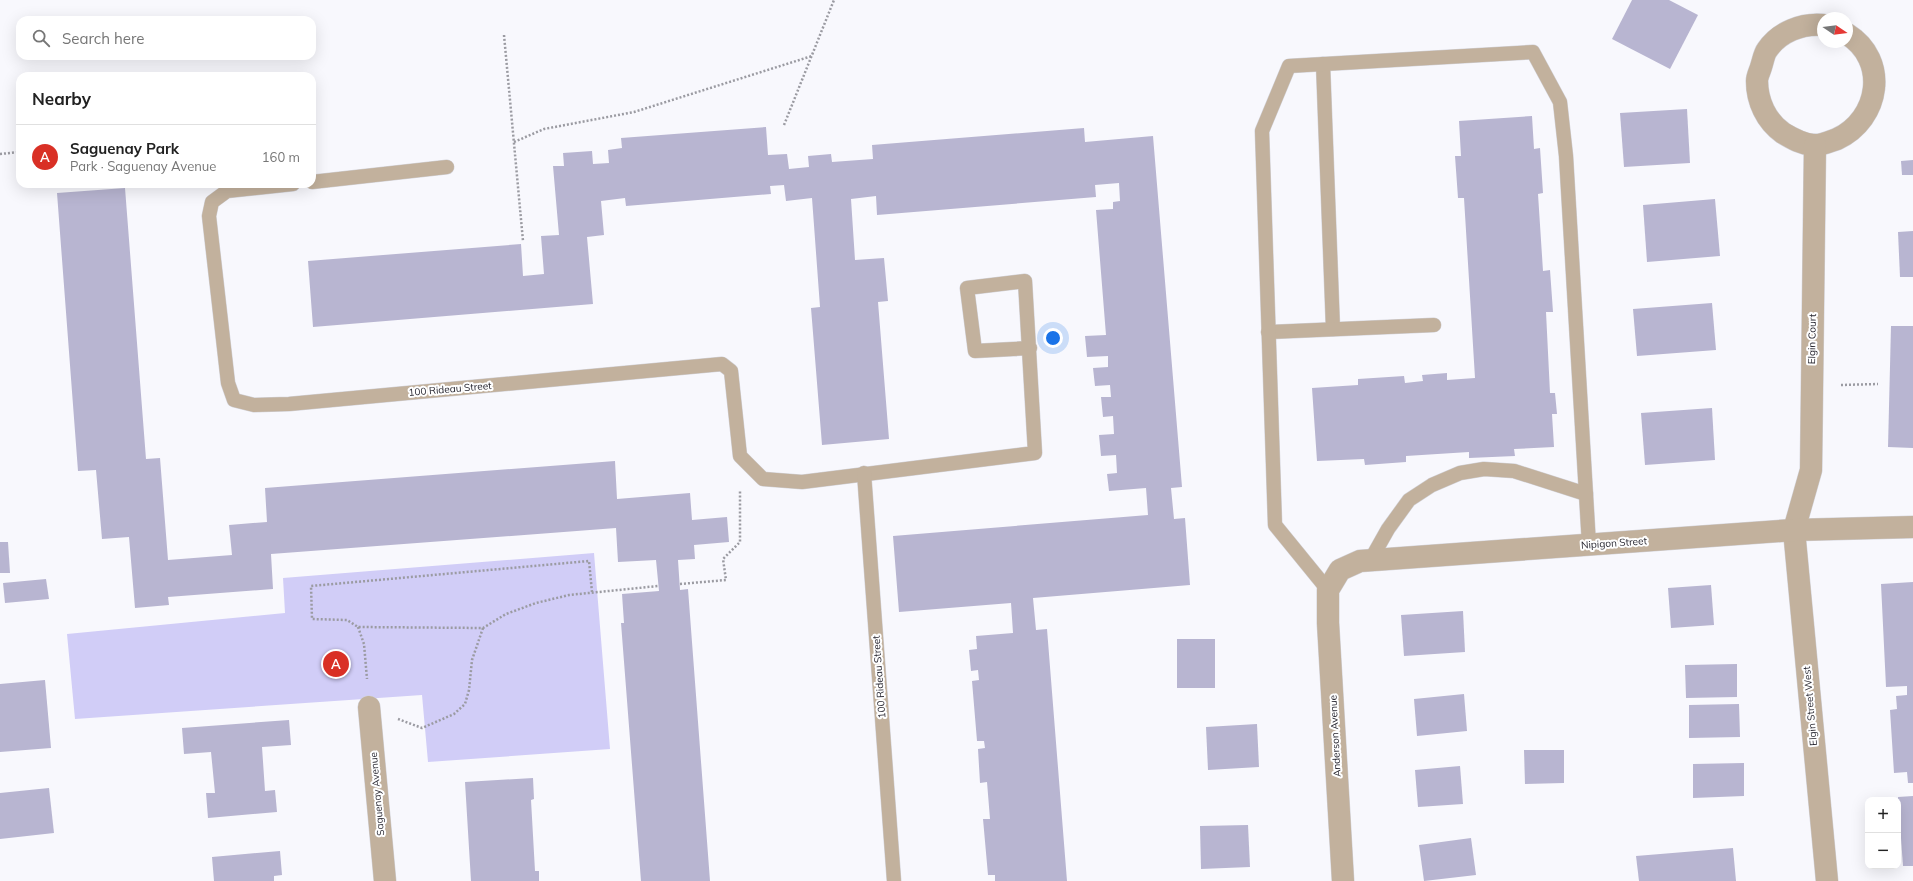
<!DOCTYPE html>
<meta charset="utf-8">
<style>
:root{--surface:#fff;--page:#f6f6f6;--text:#222;--muted:#767676;--line:#e0e0e0;--accent:#d93025}
body{margin:0;font-family:Mulish,sans-serif;background:var(--page);color:var(--text)}
.controls{position:absolute;right:12px;bottom:12px;display:grid;overflow:hidden;border-radius:8px;box-shadow:0 4px 16px #0002}
.controls button{width:36px;height:36px;display:grid;place-items:center;padding:0;border:0;border-bottom:1px solid var(--line);background:var(--surface);color:var(--text);font:20px sans-serif}
.compass{position:absolute;left:1817px;top:12px;width:36px;height:36px;border-radius:50%;background:var(--surface);box-shadow:0 4px 16px #0002;rotate:103deg}
.you{position:absolute;left:1053px;top:338px;width:14px;height:14px;margin:-10px;border:3px solid #fff;border-radius:50%;background:#1a73e8;box-shadow:0 0 0 6px #1a73e833}
.badge{display:grid;place-items:center;width:26px;height:26px;border-radius:50%;background:var(--accent);color:#fff;font-size:13px;font-weight:700}
.pin{position:absolute;translate:-50% -50%;border:2px solid #fff;box-shadow:0 1px 4px #0006}
.list{margin:0;padding:0;list-style:none}
h2{display:flex;justify-content:space-between;align-items:center;height:52px;margin:0;padding:0 16px;font-size:17px}
h2 small{font-size:13px;font-weight:400;color:var(--muted)}
.list li{display:grid;grid-template-columns:26px 1fr auto;gap:12px;align-items:center;box-sizing:border-box;height:64px;padding:0 16px;border-top:1px solid var(--line)}
.list b{display:block;font-size:15px;white-space:nowrap}
.list p{margin:0;font-size:13px;white-space:nowrap;color:var(--muted)}
.list em{font-size:13px;font-style:normal;color:var(--muted)}
.icon{flex:none;width:22px;height:22px;fill:none;stroke:currentColor;stroke-width:2;stroke-linecap:round;stroke-linejoin:round}
.map{position:relative;flex:none;width:1913px;height:881px;overflow:hidden}
.search{position:absolute;background:var(--surface);box-shadow:0 4px 16px #0002;left:16px;top:16px;width:300px;height:44px;display:flex;align-items:center;gap:10px;box-sizing:border-box;padding:0 14px;border-radius:12px;color:var(--muted);font-size:15px}
.panel{position:absolute;background:var(--surface);box-shadow:0 4px 16px #0002;left:16px;top:72px;width:300px;height:116px;border-radius:12px}
.map>svg:first-child{display:block}
</style>
<div class="map">
<svg width="1913" height="881" viewBox="0 0 1913 881">
<rect width="100%" height="100%" fill="#f8f8fd"/>
<polygon fill="#d1cdf7" points="594,553 610,749 428,762 422,695 75,719 67,634 285,613 283,578"/>
<g fill="#b8b5d1">
<polygon points="1632,0 1669,0 1698,15 1670,69 1612,39"/>
<polygon points="1687,109 1690,163 1624,167 1620,113"/>
<polygon points="1532,116 1534,149 1540,148 1543,193 1538,194 1543,271 1550,270 1553,312 1546,312 1550,393 1555,393 1557,414 1552,414 1554,447 1514,449 1515,456 1469,458 1469,452 1406,456 1406,462 1365,465 1364,459 1317,461 1312,388 1358,385 1358,379 1404,376 1405,383 1423,381 1422,375 1447,373 1447,380 1475,378 1464,198 1458,198 1455,156 1461,156 1459,121"/>
<polygon points="766,127 768,155 787,154 789,169 809,167 808,156 831,154 832,162 873,159 872,145 1084,128 1085,142 1153,136 1182,487 1171,488 1174,519 1185,518 1190,585 1033,598 1036,630 1047,629 1067,881 995,881 995,875 988,875 983,819 990,819 987,782 980,783 978,749 985,748 984,741 977,741 972,681 979,680 978,670 971,671 969,650 977,649 976,636 1013,633 1011,603 899,612 893,536 1148,515 1146,488 1109,491 1107,474 1117,473 1116,455 1101,456 1099,435 1114,434 1113,416 1103,417 1101,397 1111,397 1110,385 1095,386 1093,368 1108,367 1108,356 1087,357 1085,336 1106,335 1096,210 1113,209 1113,202 1120,201 1119,183 1095,185 1096,197 877,215 876,196 851,199 855,260 884,258 888,301 878,302 889,439 822,445 811,308 820,307 812,198 786,201 784,185 770,186 771,194 626,206 625,198 601,201 604,235 587,237 593,304 313,327 308,261 521,244 523,276 544,274 541,236 559,235 553,166 564,166 563,153 592,151 593,164 609,163 608,150 622,148 621,138"/>
<polygon points="1913,160 1913,175 1902,175 1901,161"/>
<polygon points="125,188 146,459 160,458 168,560 232,555 229,525 267,522 265,488 615,461 617,499 690,493 692,520 727,517 729,542 694,545 695,559 678,560 680,590 688,589 710,881 641,881 621,623 624,623 622,594 659,591 656,560 618,562 616,528 271,554 273,589 168,597 169,605 135,608 129,537 102,539 96,470 78,471 57,193"/>
<polygon points="1715,199 1720,256 1647,262 1643,205"/>
<polygon points="1913,231 1913,277 1900,277 1898,232"/>
<polygon points="1712,303 1716,350 1637,356 1633,309"/>
<polygon points="1891,326 1913,326 1913,448 1888,447"/>
<polygon points="1712,408 1715,460 1645,465 1641,413"/>
<polygon points="0,542 8,542 10,573 0,573"/>
<polygon points="46,579 49,599 5,603 3,583"/>
<polygon points="1913,582 1913,783 1908,783 1907,772 1894,773 1890,710 1897,709 1896,696 1907,695 1907,686 1886,687 1881,584"/>
<polygon points="1711,585 1714,625 1671,628 1668,588"/>
<polygon points="1463,611 1465,652 1404,656 1401,615"/>
<rect x="1177" y="639" width="38" height="49"/>
<polygon points="1737,664 1737,697 1686,698 1685,665"/>
<polygon points="45,680 51,748 0,752 0,684"/>
<polygon points="1464,694 1467,731 1417,736 1414,699"/>
<polygon points="1739,704 1740,737 1689,738 1689,705"/>
<polygon points="289,720 291,745 262,747 265,791 275,790 277,812 208,818 206,793 215,793 211,752 184,754 182,728"/>
<polygon points="1257,724 1259,767 1208,770 1206,727"/>
<polygon points="1524,750 1564,750 1564,783 1525,784"/>
<polygon points="1744,763 1744,796 1693,798 1693,764"/>
<polygon points="1460,766 1463,804 1418,807 1415,770"/>
<polygon points="533,778 534,799 531,800 535,871 539,871 539,881 471,881 465,782"/>
<polygon points="49,788 54,833 0,839 0,793"/>
<polygon points="1913,796 1913,866 1903,866 1898,797"/>
<polygon points="1248,825 1250,867 1201,869 1200,826"/>
<polygon points="1471,838 1476,875 1424,881 1419,845"/>
<polygon points="1733,848 1736,881 1639,881 1636,856"/>
<polygon points="280,851 282,875 274,876 274,881 214,881 212,857"/>
</g>
<g fill="none" stroke-linecap="round" stroke-linejoin="round">
<g stroke="#d2d2d8" stroke-width="15">
<g id="lane">
<polyline points="1323,64 1333,329"/>
<polyline points="312,182 447,167"/>
<polyline points="293,184 227,191 212,202 209,216 228,383 234,400 254,405 289,404 722,364 731,371 740,456 763,479 802,482 1035,453 1025,281 967,288 975,351 1030,348"/>
<polyline points="1268,332 1434,325"/>
<polyline points="864,473 894,881"/>
<polyline points="1370,561 1388,529 1409,500 1432,485 1460,473 1484,469 1514,471 1586,494"/>
<polyline points="1328,590 1275,525 1262,131 1289,66 1533,52 1560,102 1566,156 1589,545"/>
</g>
</g>
<g stroke="#d2d2d8" stroke-width="23">
<g id="street">
<path d="M1823,25C1802,23 1779,32 1767,50C1764,54 1763,61 1761,67C1760,71 1757,76 1757,81C1757,101 1766,121 1783,133C1793,139 1802,144 1813,145C1820,146 1831,141 1837,139C1880,119 1889,60 1847,34"/>
<polyline points="1815,145 1811,470 1794,530 1827,881"/>
<polyline points="369,707 385,881"/>
<polyline points="1343,881 1328,623 1328,590 1340,570 1360,561 1794,530 1913,527"/>
</g>
</g>
<g stroke="#9b9ba2" stroke-width="2.5" stroke-dasharray="2 2" stroke-linecap="butt">
<polyline points="504,35 523,241"/>
<polyline points="784,125 834,0"/>
<polyline points="514,142 544,129 634,112 812,56"/>
<polyline points="0,154 20,152"/>
<polyline points="1841,385 1878,384"/>
<polyline points="680,584 726,580 723,559 740,542 740,490"/>
<polyline points="592,592 589,561 311,586 312,619 347,620 358,627 483,628 506,614 536,603 569,595 658,586"/>
<polyline points="358,627 364,644 367,679"/>
<polyline points="398,719 422,728 454,714 465,704 469,690 472,660 483,628"/>
</g>
<use href="#lane" stroke="#c2b19d" stroke-width="14"/>
<use href="#street" stroke="#c2b19d" stroke-width="22"/>
</g>
<g text-anchor="middle" dominant-baseline="central" stroke-width="4" stroke-linejoin="round" paint-order="stroke">
<g font-size="10" fill="#25242e" stroke="#fff">
<text transform="translate(1812 339) rotate(-89)">Elgin Court</text>
<text transform="translate(450 389) rotate(-5)">100 Rideau Street</text>
<text transform="translate(1614 543) rotate(-4)">Nipigon Street</text>
<text transform="translate(879 677) rotate(-94)">100 Rideau Street</text>
<text transform="translate(1810 706) rotate(-95)">Elgin Street West</text>
<text transform="translate(1335 736) rotate(-93)">Anderson Avenue</text>
<text transform="translate(377 794) rotate(-95)">Saguenay Avenue</text>
</g>
</g>
</svg>
<div class="controls">
<button>+</button>
<button>−</button>
</div>
<svg class="compass" viewBox="-18 -18 36 36"><path d="M0-13l5 13h-10z" fill="#e53935"/><path d="M0 13l5-13h-10z" fill="#767676"/></svg>
<div class="you"></div>
<div class="pin badge" style="left:336px;top:664px">A</div>
<div class="search"><svg class="icon" aria-label="search" viewBox="0 0 24 24"><circle cx="10" cy="10" r="6"/><path d="M15 15l6 6"/></svg>Search here</div>
<section class="panel">
<h2>Nearby<small></small></h2>
<ul class="list">
<li><span class="badge">A</span><div><b>Saguenay Park</b><p>Park · Saguenay Avenue</p></div><em>160 m</em></li>
</ul>
</section>
</div>
